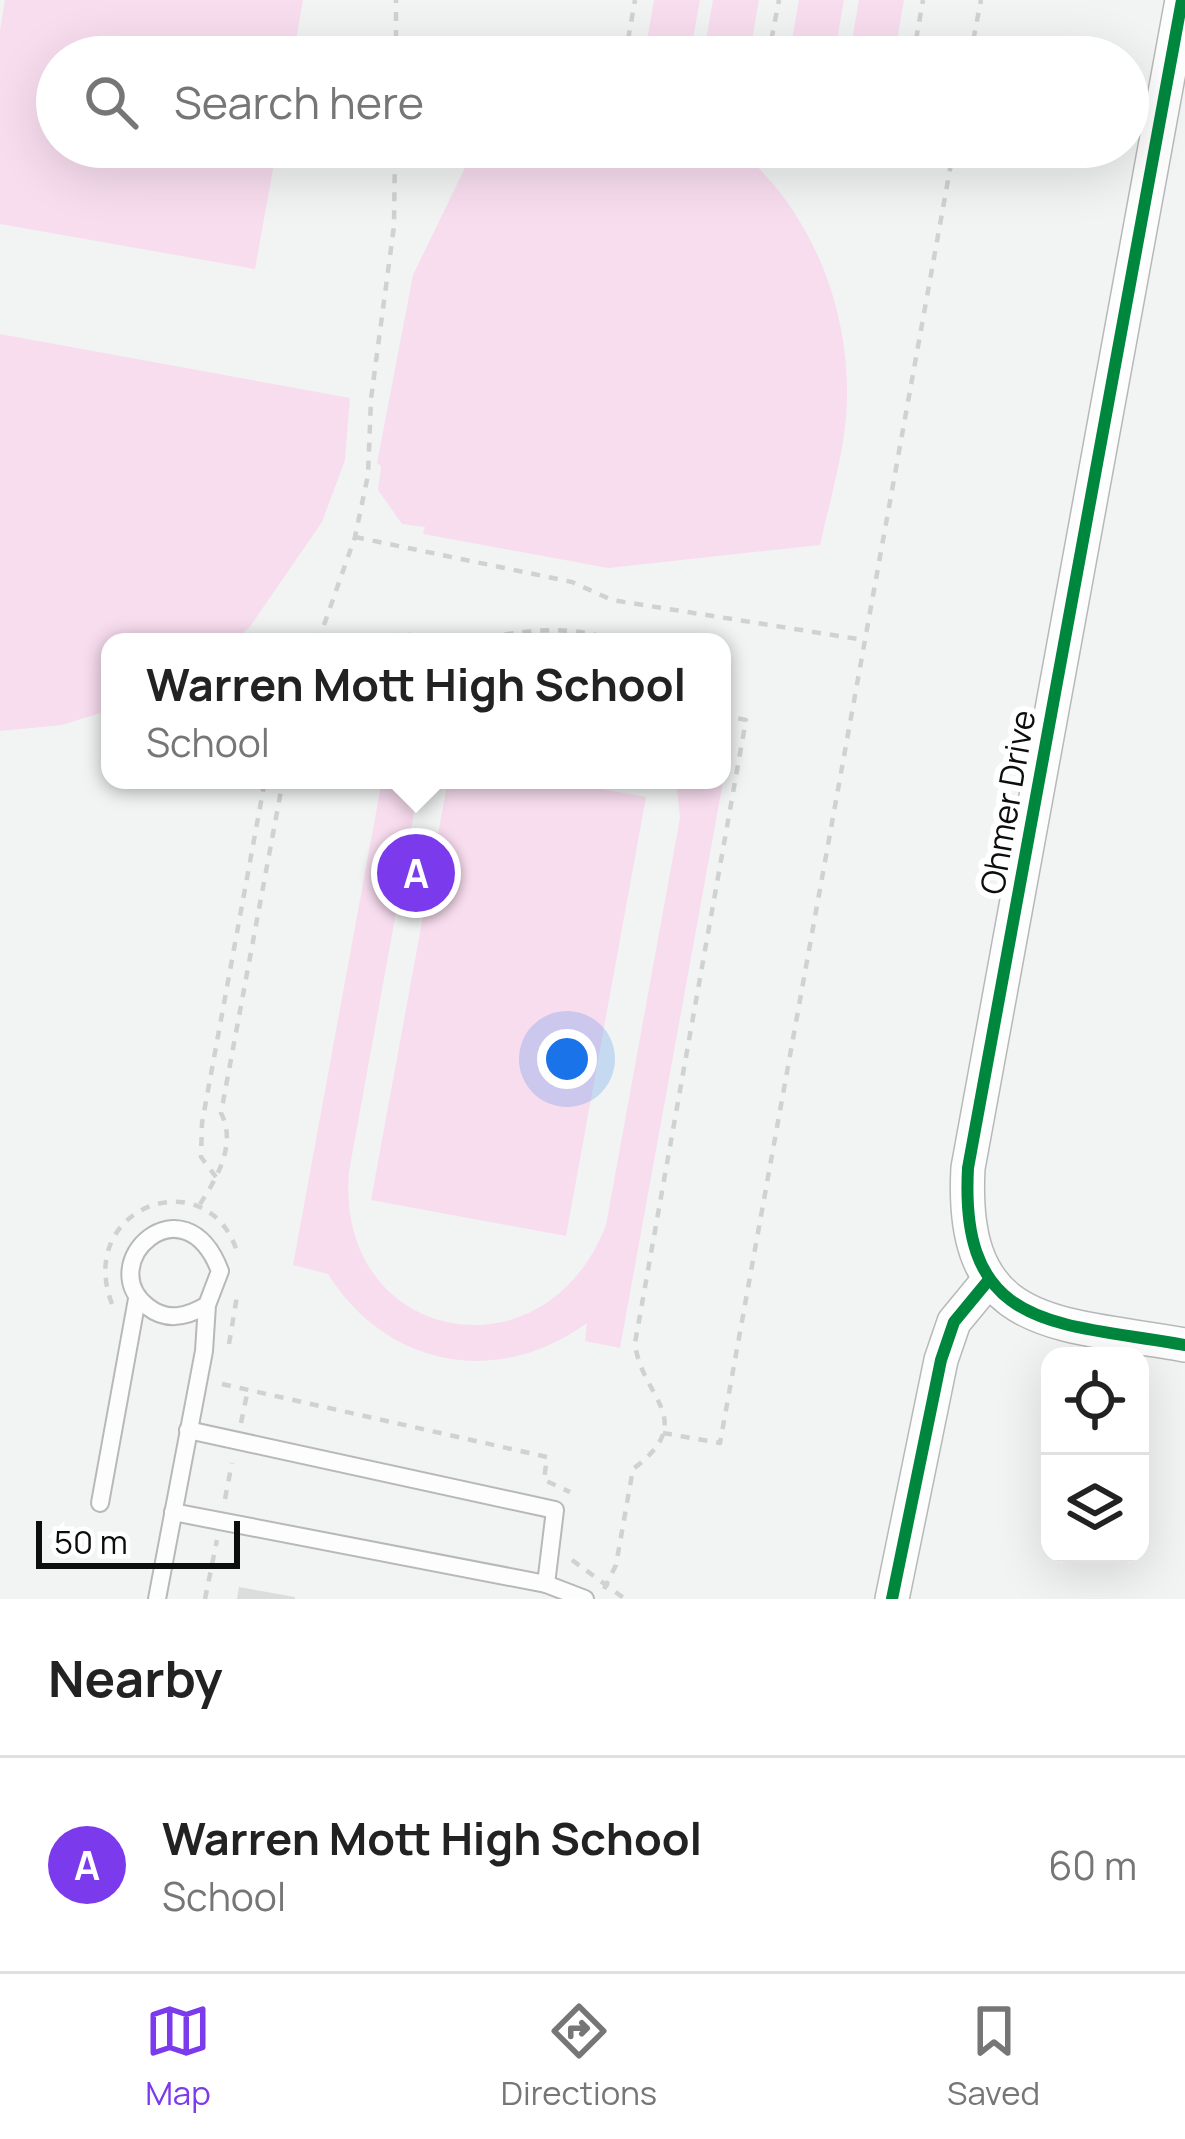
<!DOCTYPE html>
<style>
:root{--surface:#fff;--page:#f6f6f6;--text:#222;--muted:#767676;--line:#e0e0e0;--accent:#7c3aed}
body{margin:0;font-family:Manrope,sans-serif;background:var(--page);color:var(--text)}
.controls{position:absolute;right:36px;bottom:36px;display:grid;overflow:hidden;border-radius:24px;box-shadow:0 12px 48px #0002}
.controls button{width:108px;height:108px;display:grid;place-items:center;padding:0;border:0;border-bottom:3px solid var(--line);background:var(--surface);color:var(--text);font:60px sans-serif}
.scale{position:absolute;left:36px;bottom:30px;width:204px;box-sizing:border-box;padding-left:12px;border:6px solid #0c0e0e;border-top:0;font-size:33px;line-height:42px;white-space:nowrap;color:#0c0e0e;-webkit-text-stroke:9px #fff;paint-order:stroke}
.you{position:absolute;left:567px;top:1059px;width:42px;height:42px;margin:-30px;border:9px solid #fff;border-radius:50%;background:#1a73e8;box-shadow:0 0 0 18px #1a73e833}
.badge{display:grid;place-items:center;width:78px;height:78px;border-radius:50%;background:var(--accent);color:#fff;font-size:39px;font-weight:700}
.pin{position:absolute;translate:-50% -50%;border:6px solid #fff;box-shadow:0 3px 12px #0006}
.popup{position:absolute;left:101px;top:633px;width:630px;height:156px;box-sizing:border-box;display:grid;place-content:center;border-radius:24px;background:var(--surface);filter:drop-shadow(0 3px 9px #0005);font-size:39px;white-space:nowrap;color:var(--muted)}
.popup b{font-size:45px;color:var(--text)}
.popup::after{content:'';position:absolute;left:50%;top:100%;margin-left:-24px;border:24px solid transparent;border-top-color:var(--surface)}
.list{margin:0;padding:0;list-style:none}
h2{display:flex;justify-content:space-between;align-items:center;height:156px;margin:0;padding:0 48px;font-size:51px}
h2 small{font-size:39px;font-weight:400;color:var(--muted)}
.list li{display:grid;grid-template-columns:78px 1fr auto;gap:36px;align-items:center;box-sizing:border-box;height:216px;padding:0 48px;border-top:3px solid var(--line)}
.list b{display:block;font-size:45px;white-space:nowrap}
.list p{margin:0;font-size:39px;white-space:nowrap;color:var(--muted)}
.list em{font-size:39px;font-style:normal;color:var(--muted)}
.icon{flex:none;width:66px;height:66px;fill:none;stroke:currentColor;stroke-width:2;stroke-linecap:round;stroke-linejoin:round}
.map{position:relative;flex:none;width:1185px;height:1599px;overflow:hidden}
.search{position:absolute;background:var(--surface);box-shadow:0 12px 48px #0002;left:36px;right:36px;top:36px;height:132px;display:flex;align-items:center;gap:30px;box-sizing:border-box;padding:0 42px;border-radius:66px;color:var(--muted);font-size:45px}
.sheet{height:372px;background:var(--surface)}
nav{display:flex;justify-content:space-around;align-items:center;box-sizing:border-box;height:168px;border-top:3px solid var(--line);background:var(--surface);font-size:33px;color:var(--muted)}
nav a{display:grid;justify-items:center;gap:6px}
nav .on{color:var(--accent)}
.map>svg:first-child{display:block}
</style>
<div class="map">
<svg width="1185" height="1599" viewBox="0 0 1185 1599">
<rect width="100%" height="100%" fill="#f1f4f3"/>
<g fill="#f8ddef">
<polygon points="5,0 303,0 293,57 57,57 57,147 277,147 255,269 0,224 0,30"/>
<polygon points="654,0 700,0 691,49 647,41"/>
<polygon points="713,0 759,0 749,57 704,52"/>
<polygon points="799,0 844,0 834,57 789,57"/>
<polygon points="859,0 904,0 894,57 849,57"/>
<path d="M475,147H736C815,213 854,317 846,418C842,461 829,504 820,545L608,568L423,534L425,527L402,524L378,490L381,466L377,463L413,275Z"/>
<polygon points="0,334 350,398 345,460 322,522 249,628 231,642 110,642 110,710 62,725 0,731"/>
<path d="M722,736L731,738L620,1348L585,1341L587,1323C498,1388 387,1368 328,1274L293,1265L382,780H420L349,1172C335,1344 545,1384 606,1225L680,818L676,780H722Z"/>
<polygon points="448,780 552,780 646,797 566,1236 371,1200"/>
</g>
<polygon fill="#dbdddc" points="239,1587 295,1597 295,1599 237,1599"/>
<g fill="none" stroke-linecap="round" stroke-linejoin="round">
<g stroke="#b7b9b8" stroke-width="20">
<g id="lane">
<polyline points="188,1430 555,1510 546,1584"/>
<polyline points="100,1503 137,1299"/>
<polyline points="173,1512 546,1584 585,1599"/>
<path d="M157,1599L204,1351L207,1305L220,1271C184,1177 92,1264 148,1307C167,1322 187,1317 207,1305"/>
</g>
</g>
<g stroke="#b7b9b8" stroke-width="36">
<g id="street">
<path d="M1182,0L968,1168C959,1332 1057,1322 1185,1345"/>
<polyline points="892,1599 941,1360 954,1322 987,1282"/>
</g>
</g>
<g stroke="#d0d1d1" stroke-width="4.5" stroke-dasharray="9 9" stroke-linecap="butt">
<polyline points="396,57 396,0"/>
<polyline points="625,57 635,0"/>
<polyline points="768,57 779,0"/>
<polyline points="913,57 923,0"/>
<polyline points="970,57 981,0"/>
<polyline points="355,537 572,582 612,600 864,640"/>
<polyline points="318,642 355,537 368,475 371,399 394,226 395,147"/>
<polyline points="398,642 400,633 445,642"/>
<path d="M451,642C523,634 551,620 624,642"/>
<polyline points="334,780 370,786 371,780"/>
<polyline points="216,1177 201,1157 202,1123 265,780"/>
<path d="M200,1204C217,1178 237,1144 221,1113L283,780"/>
<path d="M112,1304C74,1205 211,1158 238,1255"/>
<polyline points="229,1344 237,1296"/>
<polyline points="222,1384 547,1457 544,1480 570,1492"/>
<polyline points="241,1423 247,1394"/>
<polyline points="663,1433 720,1443 954,147"/>
<polyline points="225,1499 232,1463"/>
<polyline points="572,1560 625,1599"/>
<path d="M604,1589L616,1565L633,1469C700,1419 641,1398 635,1343L746,720L722,715"/>
<polyline points="205,1599 217,1540"/>
</g>
<use href="#lane" stroke="#fdfdfd" stroke-width="16"/>
<use href="#street" stroke="#fdfdfd" stroke-width="33"/>
<g stroke="#fff" stroke-width="20">
<g id="cycleway">
<path d="M1182,0L968,1168C959,1332 1057,1322 1185,1345"/>
<polyline points="892,1599 941,1360 954,1322 987,1282"/>
</g>
</g>
<use href="#cycleway" stroke="#00873e" stroke-width="12"/>
</g>
<g text-anchor="middle" dominant-baseline="central" stroke-width="12" stroke-linejoin="round" paint-order="stroke">
<g font-size="33" fill="#0c0e0e" stroke="#fff">
<text transform="translate(1007 802) rotate(-80)">Ohmer Drive</text>
</g>
</g>
</svg>
<div class="controls">
<button><svg class="icon" aria-label="locate" viewBox="0 0 24 24"><circle cx="12" cy="12" r="6"/><path d="M12 2v4M12 18v4M2 12h4M18 12h4"/></svg></button>
<button><svg class="icon" aria-label="layers" viewBox="0 0 24 24"><path d="M12 4l9 5-9 5-9-5zM3 14l9 5 9-5"/></svg></button>
</div>
<div class="scale">50 m</div>
<div class="you"></div>
<div class="pin badge" style="left:416px;top:873px">A</div>
<div class="popup"><b>Warren Mott High School</b>School</div>
<div class="search"><svg class="icon" aria-label="search" viewBox="0 0 24 24"><circle cx="10" cy="10" r="6"/><path d="M15 15l6 6"/></svg>Search here</div>
</div>
<section class="sheet">
<h2>Nearby<small></small></h2>
<ul class="list">
<li><span class="badge">A</span><div><b>Warren Mott High School</b><p>School</p></div><em>60 m</em></li>
</ul>
</section>
<nav>
<a class="on"><svg class="icon" aria-label="map" viewBox="0 0 24 24"><path d="M3 6l6-2 6 2 6-2v14l-6 2-6-2-6 2zM9 4v14M15 6v14"/></svg>Map</a>
<a><svg class="icon" aria-label="directions" viewBox="0 0 24 24"><path d="M12 3l9 9-9 9-9-9zM9 14v-3h6M13 9l2 2-2 2"/></svg>Directions</a>
<a><svg class="icon" aria-label="saved" viewBox="0 0 24 24"><path d="M7 4h10v16l-5-4-5 4z"/></svg>Saved</a>
</nav>
